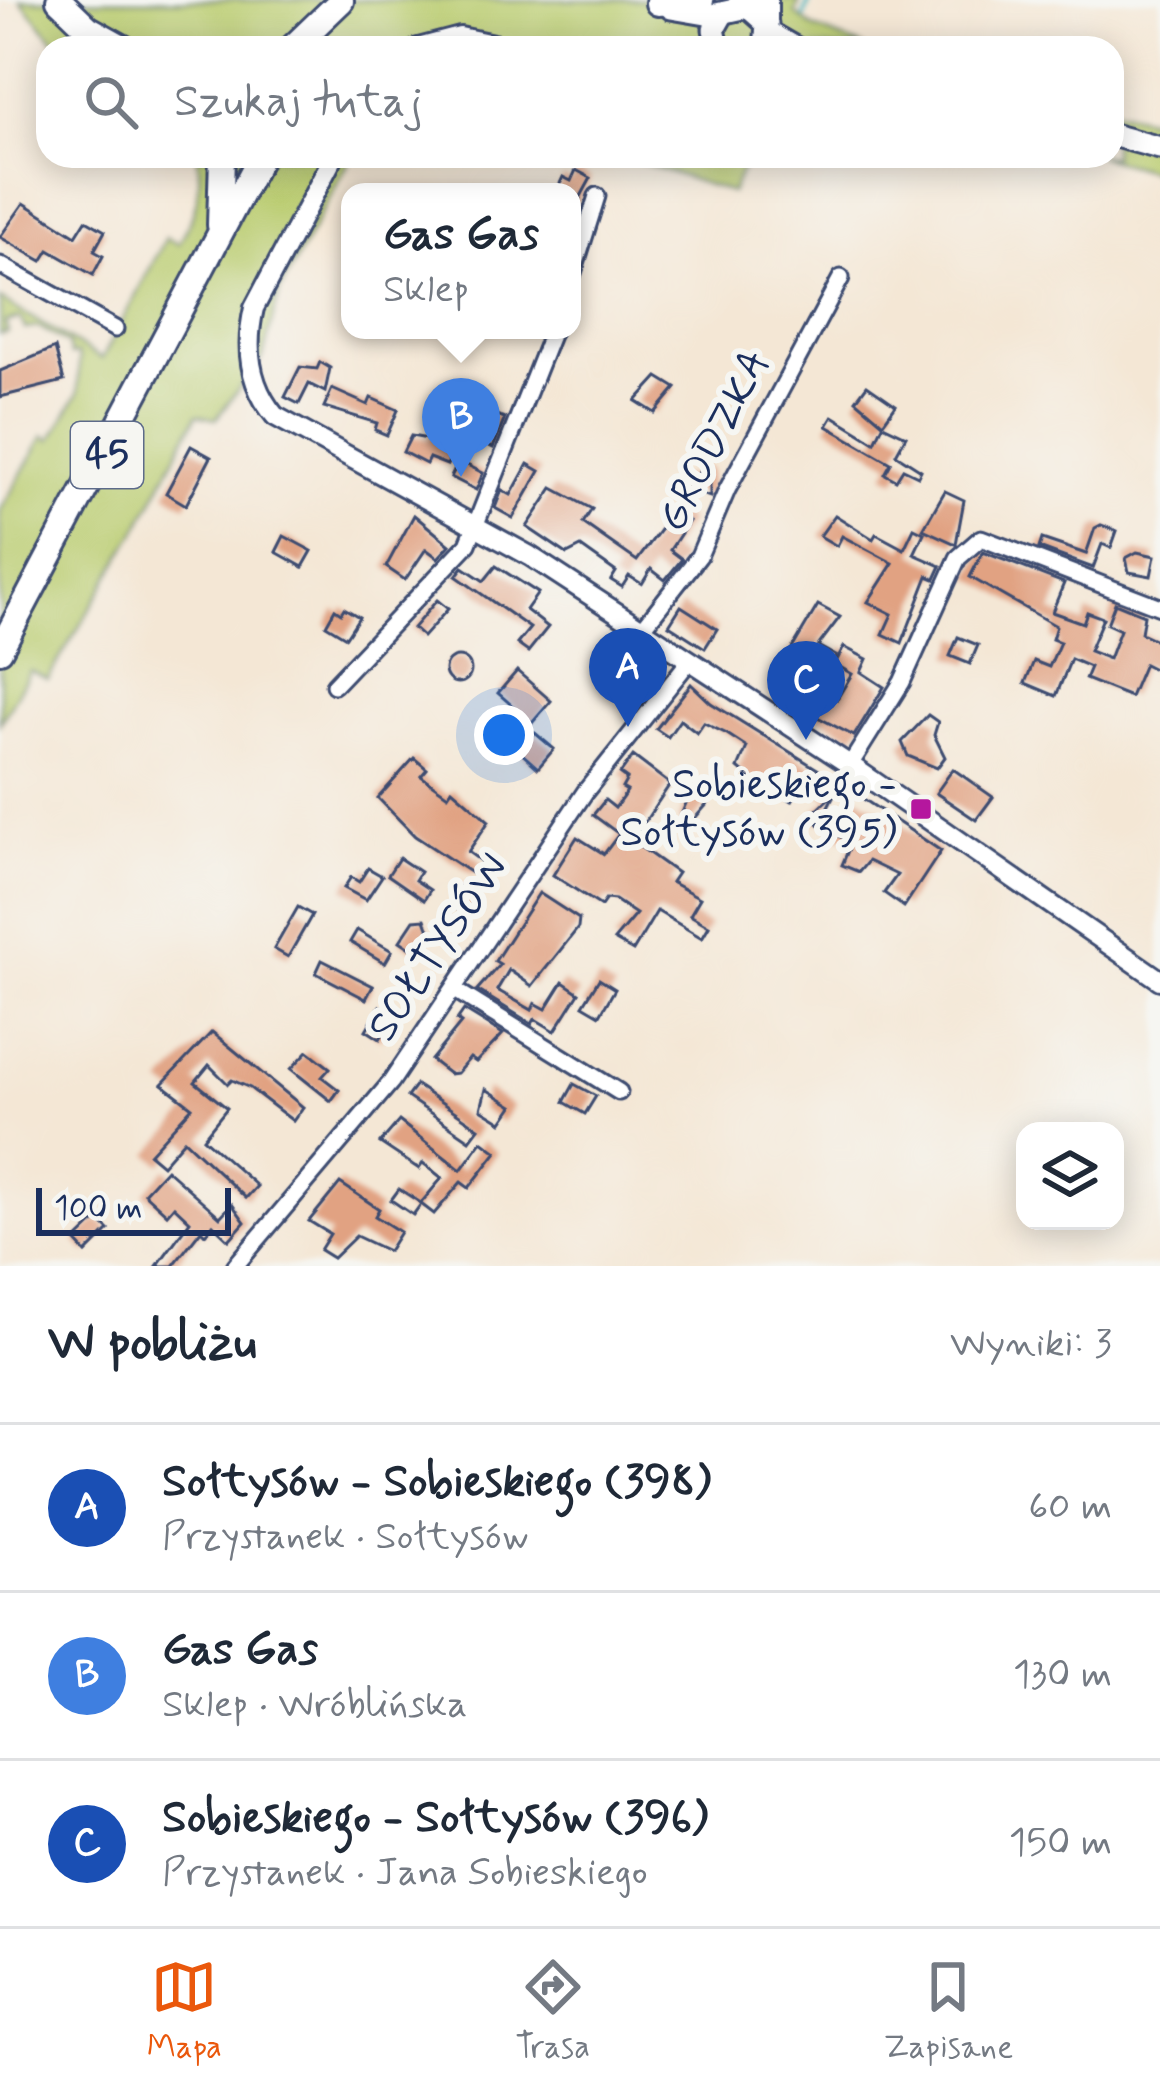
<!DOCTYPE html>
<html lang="pl">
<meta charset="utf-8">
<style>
:root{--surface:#fff;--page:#f2f2f3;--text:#1f2937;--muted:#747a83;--line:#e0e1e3;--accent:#ea580c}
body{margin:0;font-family:Mynerve,sans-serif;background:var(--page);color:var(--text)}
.controls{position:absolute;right:36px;bottom:36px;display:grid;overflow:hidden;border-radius:24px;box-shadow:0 6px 30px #0003}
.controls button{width:108px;height:108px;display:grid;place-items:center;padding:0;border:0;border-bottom:3px solid var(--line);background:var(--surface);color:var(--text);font:60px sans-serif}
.scale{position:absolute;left:36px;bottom:30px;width:195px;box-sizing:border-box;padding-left:12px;border:6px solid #1b2f5e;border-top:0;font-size:33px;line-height:42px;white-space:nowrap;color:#1b2f5e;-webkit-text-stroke:9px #f6f6f2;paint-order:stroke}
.you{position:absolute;left:504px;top:735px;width:42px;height:42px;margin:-30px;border:9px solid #fff;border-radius:50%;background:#1a73e8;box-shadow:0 0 0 18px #1a73e833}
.badge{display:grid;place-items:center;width:78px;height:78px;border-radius:50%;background:var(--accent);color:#fff;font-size:39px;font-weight:700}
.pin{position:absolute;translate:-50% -99px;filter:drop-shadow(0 3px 6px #0008)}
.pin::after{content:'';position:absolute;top:63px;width:42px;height:36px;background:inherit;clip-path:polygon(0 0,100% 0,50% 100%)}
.popup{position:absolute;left:341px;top:183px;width:240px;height:156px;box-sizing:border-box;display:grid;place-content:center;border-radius:24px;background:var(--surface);filter:drop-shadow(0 3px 9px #0005);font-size:39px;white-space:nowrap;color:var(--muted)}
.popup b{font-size:45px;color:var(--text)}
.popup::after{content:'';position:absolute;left:50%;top:100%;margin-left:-24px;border:24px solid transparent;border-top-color:var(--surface)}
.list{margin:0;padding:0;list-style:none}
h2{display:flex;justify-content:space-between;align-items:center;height:156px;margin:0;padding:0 48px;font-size:51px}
h2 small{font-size:39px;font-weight:400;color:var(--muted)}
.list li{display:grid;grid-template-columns:78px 1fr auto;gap:36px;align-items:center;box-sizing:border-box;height:168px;padding:0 48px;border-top:3px solid var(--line)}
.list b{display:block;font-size:45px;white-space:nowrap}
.list p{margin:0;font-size:39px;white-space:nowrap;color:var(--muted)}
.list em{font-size:39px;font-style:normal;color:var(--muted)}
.icon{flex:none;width:66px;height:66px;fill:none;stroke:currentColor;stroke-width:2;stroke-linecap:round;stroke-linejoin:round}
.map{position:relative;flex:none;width:1160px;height:1266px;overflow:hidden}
.search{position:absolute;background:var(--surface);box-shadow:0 6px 30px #0003;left:36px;right:36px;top:36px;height:132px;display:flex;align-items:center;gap:30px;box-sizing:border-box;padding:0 42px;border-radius:36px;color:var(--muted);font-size:45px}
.sheet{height:660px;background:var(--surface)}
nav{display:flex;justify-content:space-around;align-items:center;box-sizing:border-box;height:168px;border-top:3px solid var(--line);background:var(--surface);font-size:33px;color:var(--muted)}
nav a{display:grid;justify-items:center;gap:6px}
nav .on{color:var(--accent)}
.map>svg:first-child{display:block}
</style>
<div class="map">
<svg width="1160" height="1266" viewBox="0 0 1160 1266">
<rect width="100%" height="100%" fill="#f6f6f2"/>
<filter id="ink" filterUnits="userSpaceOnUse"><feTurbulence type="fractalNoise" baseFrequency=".00833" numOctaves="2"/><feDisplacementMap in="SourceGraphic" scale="24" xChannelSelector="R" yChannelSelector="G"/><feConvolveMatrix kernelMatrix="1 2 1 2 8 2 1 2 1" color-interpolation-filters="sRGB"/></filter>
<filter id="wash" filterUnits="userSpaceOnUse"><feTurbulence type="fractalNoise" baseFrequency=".004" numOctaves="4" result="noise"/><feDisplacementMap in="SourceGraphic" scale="48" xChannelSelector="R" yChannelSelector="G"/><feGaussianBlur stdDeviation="2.7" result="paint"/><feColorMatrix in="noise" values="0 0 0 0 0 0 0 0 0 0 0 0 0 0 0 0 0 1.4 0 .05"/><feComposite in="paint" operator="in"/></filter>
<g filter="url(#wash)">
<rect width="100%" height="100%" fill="#f4e7d5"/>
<g fill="#bacc6f" stroke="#6a7e66" stroke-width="3">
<polygon points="20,0 800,0 795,13 814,28 865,48 61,48"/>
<polygon points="1112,110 1160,121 1160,173 1098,156 1112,156"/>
<path d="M197,156H352L280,290L263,357L216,419L197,415L139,527L48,679L30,671L0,723V511L44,436L51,440L78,394L79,359L78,354L71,355L68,344L39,327L25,329L21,318L5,322L8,332L0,334V299L102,359L166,238L179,244C194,216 204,189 197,156Z"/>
<polygon points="622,156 748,156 731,193"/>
</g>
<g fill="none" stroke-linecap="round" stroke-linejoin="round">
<polyline stroke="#48b7c0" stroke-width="4.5" points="804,16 810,0"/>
</g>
<g id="blocks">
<g fill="#e1a282">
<polygon points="576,170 591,178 572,213 572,192 556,192 563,177 571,181"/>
<polygon points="24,203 76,236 86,220 105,231 94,251 103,256 93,275 49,250 42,261 0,237"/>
<polygon points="55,348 64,381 0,397 0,371"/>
<polygon points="320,362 330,368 325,392 309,384 299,404 285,397 300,367 317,369"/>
<polygon points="658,377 676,388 655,413 636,401"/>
<polygon points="867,385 896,405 883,423 856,400"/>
<polygon points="332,389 368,405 371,398 398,410 387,435 375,430 377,423 324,407"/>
<polygon points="452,401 505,418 493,448 469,436 466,442 459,438 447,465 429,458 426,464 403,452 411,436 428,439"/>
<polygon points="833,416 875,442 883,425 906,436 896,454 921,470 918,476 903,469 896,480 885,474 891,463 827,426"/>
<polygon points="191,446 211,457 186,505 166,493"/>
<polygon points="459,461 483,473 476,490 451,477"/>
<polygon points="528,464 540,471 513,518 495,508 502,490 511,495"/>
<polygon points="701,465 710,469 710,497 678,486 682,474 697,479"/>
<polygon points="553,488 592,509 583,523 637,561 674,511 689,521 670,550 682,559 665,580 651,569 642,584 629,576 622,587 611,580 616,572 581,547 567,554 527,527"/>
<polygon points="945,491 964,500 956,544 923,529"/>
<polygon points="414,515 450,545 438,558 426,549 405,580 386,567"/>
<polygon points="835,515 873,539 876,534 904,549 914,528 924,533 914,554 941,566 935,579 928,576 902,643 883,634 892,614 868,602 893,563 842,536 837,546 820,536"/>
<polygon points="1101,525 1117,531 1111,548 1102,544 1093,568 1039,548 1042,539 1086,554 1095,528"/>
<polygon points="284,536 312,551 303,567 276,552"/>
<polygon points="983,552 1064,583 1052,612 1083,623 1087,612 1103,618 1089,651 1109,659 1120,630 1107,624 1115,603 1144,615 1141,633 1160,642 1160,672 1144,664 1130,697 1085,679 1090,667 1071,659 1056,696 1025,683 1034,661 1049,667 1060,642 1052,639 1056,626 970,577"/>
<polygon points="1137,552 1155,556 1151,576 1129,572 1126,558"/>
<polygon points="496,566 538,593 526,610 548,627 528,652 517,644 530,628 456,576 463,567 484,581"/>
<polygon points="437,600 448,609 423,637 413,628"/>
<polygon points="818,605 840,617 818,646 836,656 819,686 808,679 812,671 787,657"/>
<polygon points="681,606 717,629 705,648 669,625"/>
<polygon points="344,608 359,617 346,637 326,625 335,609 341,613"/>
<polygon points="958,637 978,645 970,664 950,656"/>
<polygon points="844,647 867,659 861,672 884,687 854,736 804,710 818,688 837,699 852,674 835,664"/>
<circle cx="458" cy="670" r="13"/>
<polygon points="645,660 663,674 651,688 640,685 634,692 625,685"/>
<polygon points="517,671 551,701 532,723 498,693"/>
<polygon points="691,684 711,703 840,783 819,824 811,815 829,798 802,784 792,801 763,782 760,787 738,768 747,747 727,734 704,723 697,733 680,720 668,737 656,729"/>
<polygon points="928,715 938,722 934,735 945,757 937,768 908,756 902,742"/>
<polygon points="535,733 554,749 538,768 519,751"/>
<polygon points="633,756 670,784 632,841 677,873 671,882 700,898 690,915 709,926 702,938 657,911 633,951 614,940 636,914 615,900 606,899 601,906 553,875 577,837 604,854 619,834 593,815 605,800 615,808 627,791 622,788 627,779 620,774"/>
<polygon points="414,758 427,769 421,776 448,795 452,789 489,821 468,852 482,862 474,875 415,836 378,798"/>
<polygon points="953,769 993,797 976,820 936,793"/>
<polygon points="692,789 710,801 688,826 679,820"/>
<polygon points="856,794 941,851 904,907 884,893 897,875 868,861 859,872 842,865 852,841 830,833"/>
<polygon points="399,858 420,872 415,880 430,890 424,900 388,875"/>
<polygon points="368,868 382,876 366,900 344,888 351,877 359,882"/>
<polygon points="462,883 477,897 465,914 449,904"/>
<polygon points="539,893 579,919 578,928 532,986 509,970 497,990 532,1010 535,1003 546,1009 563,982 579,993 555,1031 535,1019 532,1024 477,990 500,964 495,961"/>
<polygon points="298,907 312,915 288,957 274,949"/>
<polygon points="425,919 429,930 415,951 400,941 414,920"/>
<polygon points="357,930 392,951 385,963 350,942"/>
<polygon points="322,960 373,986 366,999 316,973"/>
<polygon points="599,979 615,989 600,1015 583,1005"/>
<polygon points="380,1006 394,1016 380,1039 366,1030"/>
<polygon points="464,1010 503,1034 476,1062 470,1058 457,1073 449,1074 431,1060 461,1023 457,1020"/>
<polygon points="212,1032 303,1107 293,1121 250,1088 232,1080 228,1084 209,1065 195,1082 227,1108 203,1138 257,1186 246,1198 184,1140 162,1165 149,1154 192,1107 162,1084"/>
<polygon points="308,1051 330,1068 322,1077 339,1090 331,1101 291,1069"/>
<polygon points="574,1084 596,1096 585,1114 564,1102"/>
<polygon points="416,1085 479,1128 470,1140 407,1097"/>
<polygon points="486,1089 513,1106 502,1122 481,1109"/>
<polygon points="399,1121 461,1170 482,1141 497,1152 469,1188 461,1182 434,1214 421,1204 413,1215 391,1200 399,1189 421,1203 442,1178 423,1163 419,1169 380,1143"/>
<polygon points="166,1169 220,1217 232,1204 245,1222 229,1240 213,1225 205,1234 201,1230 173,1266 157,1266 190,1221 174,1206 167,1214 144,1193"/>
<polygon points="340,1183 379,1209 375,1216 400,1232 388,1251 356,1236 333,1258 320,1250 330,1234 309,1221"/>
<polygon points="98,1219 109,1230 86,1253 75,1241"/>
</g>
</g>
</g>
<g filter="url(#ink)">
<use href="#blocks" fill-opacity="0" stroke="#3c4b70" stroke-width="3"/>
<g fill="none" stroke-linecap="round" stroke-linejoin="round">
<g stroke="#3c4b70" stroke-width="21">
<g id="minor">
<polyline points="0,265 115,329"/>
<polyline points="572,276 597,196"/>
<polyline points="642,629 699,556 727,490 841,278"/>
<polyline points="334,685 468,544 553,330"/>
<polyline points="850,765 902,682 958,558 981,538 1160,607"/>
<polyline points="455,990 619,1092"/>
<polyline points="235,1266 391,1082 585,792 690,660"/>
</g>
</g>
<g stroke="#3c4b70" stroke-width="24">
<g id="tertiary">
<polyline points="418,48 460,37 512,48"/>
<path d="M334,156L254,308C245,347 248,384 275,416L530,556L850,765L1160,980"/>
</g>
</g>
<g stroke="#3c4b70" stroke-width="27">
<g id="secondary">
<polyline points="671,8 712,15 748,7 767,24 765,48"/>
<polyline points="769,33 795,48"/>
<polyline points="718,48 714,29 722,15"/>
<polyline points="1112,135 1160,148"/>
</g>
</g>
<g stroke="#3c4b70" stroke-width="30">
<g id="primary">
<polyline points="59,0 88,28 124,48"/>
<polyline points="658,3 701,0"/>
<polyline points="739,7 747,0"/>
<polyline points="765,20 765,0"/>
<polyline points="292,48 341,1"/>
<polyline points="220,225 222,156"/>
<polyline points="0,650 261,156"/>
</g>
</g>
<use href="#minor" stroke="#fff" stroke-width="15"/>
<use href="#tertiary" stroke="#fff" stroke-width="18"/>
<use href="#secondary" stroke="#fff" stroke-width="21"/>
<use href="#primary" stroke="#fff" stroke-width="24"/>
</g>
</g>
<rect fill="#b5179e" stroke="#f6f6f2" stroke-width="4.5" x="909" y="797" width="24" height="24" rx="6"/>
<g text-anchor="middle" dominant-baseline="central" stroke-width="12" stroke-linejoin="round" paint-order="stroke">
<rect fill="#f6f6f2" stroke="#5d6b8a" stroke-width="3" x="71" y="422" width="72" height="66" rx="9"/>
<g font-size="39" font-weight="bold" fill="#1b2f5e">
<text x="107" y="455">45</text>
</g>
<g font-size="42" fill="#1b2f5e" stroke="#f6f6f2">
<text transform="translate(715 441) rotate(-63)">GRODZKA</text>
<text transform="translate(439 948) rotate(-56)">SOŁTYSÓW</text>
</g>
<g font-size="42" fill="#1b2f5e" stroke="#f6f6f2" text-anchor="end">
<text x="897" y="785">Sobieskiego -<tspan x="897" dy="48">Sołtysów (395)</tspan></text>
</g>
</g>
</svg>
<div class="controls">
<button><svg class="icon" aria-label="layers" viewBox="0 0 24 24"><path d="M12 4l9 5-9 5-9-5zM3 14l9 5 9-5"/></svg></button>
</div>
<div class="scale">100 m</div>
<div class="you"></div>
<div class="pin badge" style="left:628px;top:727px;background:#1a4fb4">A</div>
<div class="pin badge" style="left:461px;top:477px;background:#3f7fe0">B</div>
<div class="popup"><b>Gas Gas</b>Sklep</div>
<div class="pin badge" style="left:806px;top:740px;background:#1a4fb4">C</div>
<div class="search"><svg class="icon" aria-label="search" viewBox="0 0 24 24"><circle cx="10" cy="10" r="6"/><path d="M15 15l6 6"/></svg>Szukaj tutaj</div>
</div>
<section class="sheet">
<h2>W pobliżu<small>Wyniki: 3</small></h2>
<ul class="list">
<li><span class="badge" style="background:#1a4fb4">A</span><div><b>Sołtysów - Sobieskiego (398)</b><p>Przystanek · Sołtysów</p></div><em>60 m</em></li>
<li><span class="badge" style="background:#3f7fe0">B</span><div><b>Gas Gas</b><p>Sklep · Wróblińska</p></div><em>130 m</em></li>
<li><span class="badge" style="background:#1a4fb4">C</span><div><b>Sobieskiego - Sołtysów (396)</b><p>Przystanek · Jana Sobieskiego</p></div><em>150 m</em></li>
</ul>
</section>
<nav>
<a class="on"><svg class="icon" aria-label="map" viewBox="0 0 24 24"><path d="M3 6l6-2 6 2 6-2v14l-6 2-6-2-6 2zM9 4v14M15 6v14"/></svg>Mapa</a>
<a><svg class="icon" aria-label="directions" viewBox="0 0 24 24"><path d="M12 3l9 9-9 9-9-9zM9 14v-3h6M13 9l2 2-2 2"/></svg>Trasa</a>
<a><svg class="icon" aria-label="saved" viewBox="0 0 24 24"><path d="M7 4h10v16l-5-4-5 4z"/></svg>Zapisane</a>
</nav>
